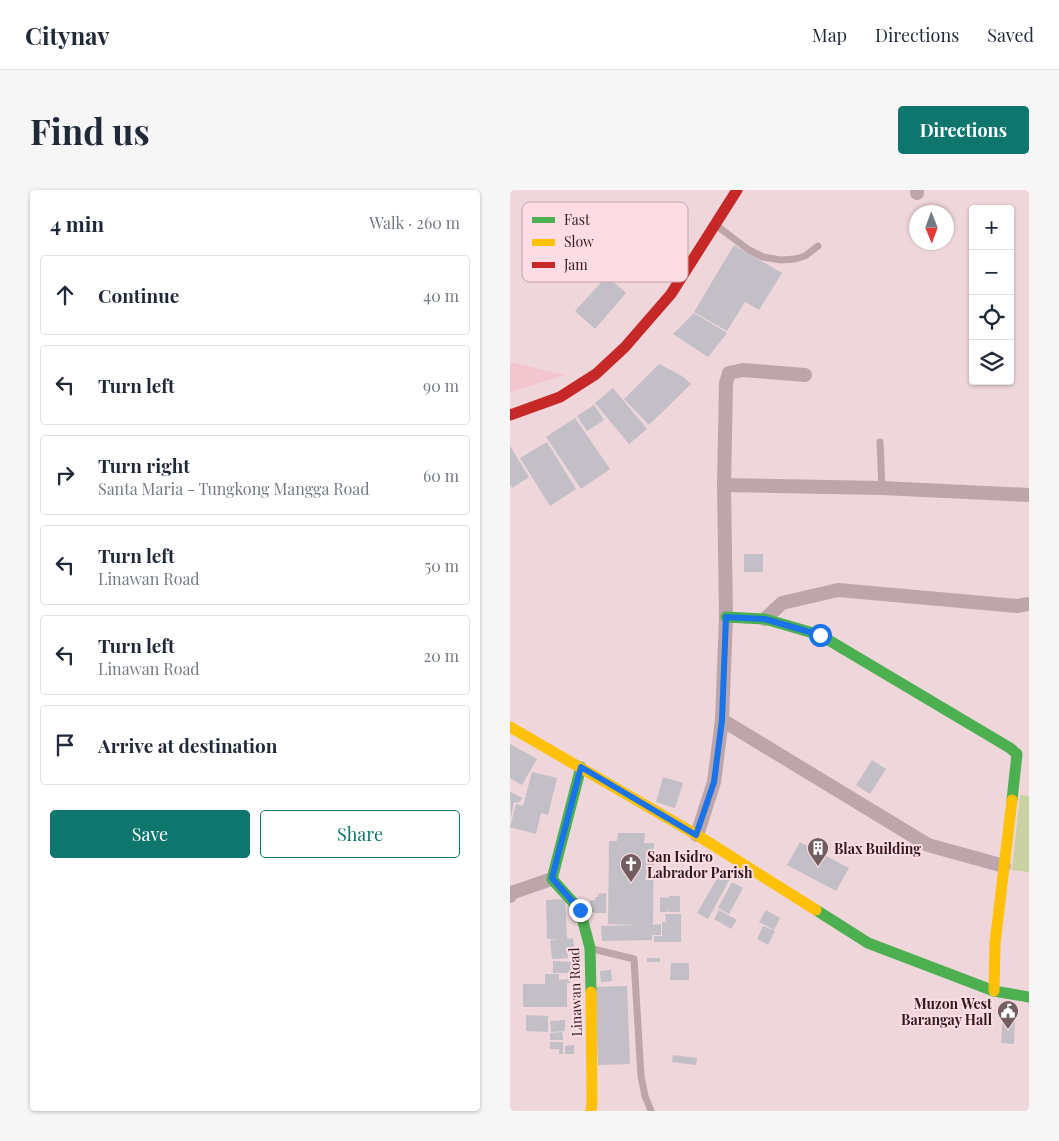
<!DOCTYPE html>
<meta charset="utf-8">
<style>
:root{--surface:#fff;--page:#f6f6f7;--text:#1f2937;--muted:#747a83;--line:#e0e1e3;--accent:#0f766e}
body{margin:0;font-family:"Playfair Display",serif;background:var(--page);color:var(--text)}
.controls{position:absolute;right:15px;top:15px;display:grid;overflow:hidden;border-radius:5px;box-shadow:0 1px 4px #0004}
.controls button{width:45px;height:45px;display:grid;place-items:center;padding:0;border:0;border-bottom:1px solid var(--line);background:var(--surface);color:var(--text);font:25px sans-serif}
.compass{position:absolute;left:399px;top:15px;width:45px;height:45px;border-radius:50%;background:var(--surface);box-shadow:0 1px 4px #0004;rotate:179deg}
.stop{position:absolute;width:15px;height:15px;margin:-11px;border:4px solid #1a73e8;border-radius:50%;background:#fff}
.stop.end{background:#1a73e8;border-color:#fff;box-shadow:0 1px 5px #0008}
.list{margin:0;padding:0;list-style:none}
h2{display:flex;justify-content:space-between;align-items:center;height:65px;margin:0;padding:0 20px;font-size:21px}
h2 small{font-size:16px;font-weight:400;color:var(--muted)}
.list li{display:grid;grid-template-columns:32px 1fr auto;gap:15px;align-items:center;box-sizing:border-box;height:80px;margin:0 10px 10px;padding:0 10px;border:1px solid var(--line);border-radius:5px}
.list b{display:block;font-size:19px;white-space:nowrap}
.list p{margin:0;font-size:16px;white-space:nowrap;color:var(--muted)}
.list em{font-size:16px;font-style:normal;color:var(--muted)}
.actions{display:flex;gap:10px;padding:15px 20px}
.actions a{flex:1;padding:11px 0;border:1px solid var(--accent);border-radius:5px;text-align:center;font-size:18px;color:var(--accent)}
.actions .main{background:var(--accent);color:#fff}
.icon{flex:none;width:28px;height:28px;fill:none;stroke:currentColor;stroke-width:2;stroke-linecap:round;stroke-linejoin:round}
.map{position:relative;flex:none;width:519px;height:921px;overflow:hidden;border-radius:5px}
header{display:flex;align-items:center;gap:30px;box-sizing:border-box;height:70px;padding:0 25px;background:var(--surface);border-bottom:1px solid var(--line)}
header strong{font-size:24px}
nav{display:flex;gap:28px;margin-inline-start:auto;font-size:18px}
.intro{display:flex;align-items:center;justify-content:space-between;box-sizing:border-box;height:120px;padding:0 30px}
h1{margin:0;font-size:35px}
.button{padding:12px 22px;border-radius:5px;background:var(--accent);color:#fff;font-size:18px;font-weight:700}
main{display:flex;gap:30px;padding:0 30px}
aside{flex:1;background:var(--surface);border-radius:5px;box-shadow:0 1px 4px #0004}
.map>svg:first-child{display:block}
</style>
<header>
<strong>Citynav</strong>
<nav><a>Map</a><a>Directions</a><a>Saved</a></nav>
</header>
<div class="intro"><h1>Find us</h1><a class="button">Directions</a></div>
<main>
<aside>
<h2>4 min<small>Walk · 260 m</small></h2>
<ul class="list">
<li><svg class="icon" aria-label="ahead" viewBox="0 0 24 24"><path d="M12 20V5M6 11l6-6 6 6"/></svg><div><b>Continue</b></div><em>40 m</em></li>
<li><svg class="icon" aria-label="left" viewBox="0 0 24 24"><path d="M17 20v-9H6M10 6l-5 5 5 5"/></svg><div><b>Turn left</b></div><em>90 m</em></li>
<li><svg class="icon" aria-label="right" viewBox="0 0 24 24"><path d="M7 20v-9h11M14 6l5 5-5 5"/></svg><div><b>Turn right</b><p>Santa Maria - Tungkong Mangga Road</p></div><em>60 m</em></li>
<li><svg class="icon" aria-label="left" viewBox="0 0 24 24"><path d="M17 20v-9H6M10 6l-5 5 5 5"/></svg><div><b>Turn left</b><p>Linawan Road</p></div><em>50 m</em></li>
<li><svg class="icon" aria-label="left" viewBox="0 0 24 24"><path d="M17 20v-9H6M10 6l-5 5 5 5"/></svg><div><b>Turn left</b><p>Linawan Road</p></div><em>20 m</em></li>
<li><svg class="icon" aria-label="arrive" viewBox="0 0 24 24"><path d="M6 21V4h12l-3 4 3 4H6"/></svg><div><b>Arrive at destination</b></div></li>
</ul>
<div class="actions"><a class="main">Save</a><a>Share</a></div>
</aside>
<div class="map">
<svg width="519" height="921" viewBox="0 0 519 921">
<rect width="100%" height="100%" fill="#eed6da"/>
<polygon fill="#f3c6cf" points="0,172 55,185 0,202"/>
<polygon fill="#cad1a2" points="510,605 519,606 519,682 502,680"/>
<g fill="#c3bfc7">
<polygon points="224,55 272,83 249,120 235,112 217,141 184,122"/>
<polygon points="97,86 116,103 85,139 65,121"/>
<polygon points="184,123 217,143 198,167 163,144"/>
<polygon points="149,174 172,186 181,194 139,235 114,209"/>
<polygon points="103,198 137,239 119,254 85,213"/>
<polygon points="84,215 94,230 77,241 67,226"/>
<polygon points="65,228 100,279 71,299 36,247"/>
<polygon points="37,252 66,299 40,316 10,268"/>
<polygon points="0,256 19,287 2,298 0,294"/>
<rect x="234" y="364" width="19" height="18"/>
<polygon points="0,554 27,569 12,595 0,588"/>
<polygon points="362,570 376,579 360,604 346,595"/>
<polygon points="22,582 47,588 38,625 31,623 26,644 0,637 6,614 13,616"/>
<polygon points="153,587 173,593 165,618 146,612"/>
<polygon points="0,602 13,608 8,613 4,612 1,628"/>
<polygon points="108,643 135,643 134,653 144,653 143,735 151,734 151,745 142,745 142,750 92,751 91,736 127,735 98,734 99,651 107,651"/>
<polygon points="290,652 339,678 326,701 277,675"/>
<polygon points="212,680 222,685 198,729 187,723"/>
<polygon points="222,692 233,698 219,724 208,718"/>
<polygon points="96,703 96,723 84,723 84,722 80,722 80,710 86,710 85,707 88,707 88,704"/>
<polygon points="159,706 170,706 170,722 159,722 158,717 158,722 150,722 150,707 159,708"/>
<polygon points="55,709 57,749 63,748 64,757 57,758 58,768 42,769 40,750 49,749 37,749 36,710"/>
<polygon points="209,720 227,730 221,739 204,729"/>
<polygon points="256,720 270,728 264,740 249,732"/>
<polygon points="155,724 171,724 171,752 144,752 144,746 152,746 152,732 156,732"/>
<polygon points="253,736 265,741 258,755 247,749"/>
<rect x="137" y="768" width="13" height="4"/>
<polygon points="43,771 61,772 61,783 43,783"/>
<polygon points="161,773 179,773 179,790 160,790"/>
<polygon points="101,780 102,791 91,792 90,781"/>
<polygon points="35,784 49,784 49,790 60,789 60,793 57,793 57,817 13,817 13,794 35,794"/>
<polygon points="117,796 120,874 88,875 85,797"/>
<polygon points="16,825 38,826 38,842 16,841"/>
<polygon points="493,826 505,827 504,854 491,853"/>
<polygon points="55,830 55,841 41,842 40,831"/>
<polygon points="52,842 53,850 40,850 40,843"/>
<polygon points="40,852 53,852 53,864 49,864 49,859 40,859"/>
<polygon points="64,855 64,864 55,864 55,856"/>
<polygon points="163,865 187,868 186,875 162,872"/>
</g>
<g fill="none" stroke-linecap="round" stroke-linejoin="round">
<g stroke="#bda6aa" stroke-width="7">
<polyline points="207,36 239,60 253,67 271,70 285,69 295,66 308,56"/>
<polyline points="370,252 372,298"/>
<polyline points="83,759 124,769 131,886 135,906 141,921"/>
</g>
<g stroke="#bda6aa" stroke-width="14">
<polyline points="407,3 407,0"/>
<polyline points="214,295 372,298 519,305"/>
<polyline points="255,429 272,413 328,400 507,416 519,414"/>
<polyline points="212,530 418,655 494,676"/>
<polyline points="187,645 204,592 212,530 216,427 214,295 216,193 219,183 233,180 295,185"/>
<polyline points="0,706 1,703 42,689"/>
</g>
<g stroke="#4caf50" stroke-width="11">
<polyline points="216,427 255,429 310,445 500,558 507,564 502,610"/>
<polyline points="71,577 42,689 70,720 80,758 81,802"/>
<polyline points="306,720 358,753 484,801 519,807"/>
</g>
<g stroke="#ffc107" stroke-width="11">
<polyline points="0,537 187,645 306,720"/>
<polyline points="484,801 485,753 502,610"/>
<polyline points="81,802 82,913 81,921"/>
</g>
<polyline stroke="#c62828" stroke-width="11" points="0,225 50,207 86,184 115,157 161,104 227,0"/>
</g>
<g fill="none" stroke-linecap="round" stroke-linejoin="round">
<polyline stroke="#1a73e8" stroke-width="6" points="70,720 42,688 71,577 186,645 204,592 212,530 216,427 255,429 310,445"/>
</g>
<defs>
<g id="building-pin" transform="scale(1.125)"><path d="M0 17L-7.5 6A9.5 9.5 0 1 1 7.5 6Z" fill="#725d61" stroke="#fedce3"/><path d="M-4-6H4V6H1V3H-1V6H-4ZM-2.5-4.3h1.7v1.8h-1.7ZM.8-4.3h1.7v1.8H.8ZM-2.5-1h1.7V.8h-1.7ZM.8-1h1.7V.8H.8Z" fill="#fff"/></g>
<g id="church-pin" transform="scale(1.125)"><path d="M0 17L-7.5 6A9.5 9.5 0 1 1 7.5 6Z" fill="#725d61" stroke="#fedce3"/><path d="M-1.2-6h2.4v3.5h3.3v2.4h-3.3V6h-2.4V-.1h-3.3v-2.4h3.3Z" fill="#fff"/></g>
<g id="civic-pin" transform="scale(1.125)"><path d="M0 17L-7.5 6A9.5 9.5 0 1 1 7.5 6Z" fill="#725d61" stroke="#fedce3"/><path d="M-.6-6.5H3V-4.5H.6V-3L4-1V1h2V6H-6V1h2V-1L-.6-3ZM-1.2 2.5V6h2.4V2.5Z" fill="#fff"/></g>
</defs>
<g fill-rule="evenodd">
<use href="#building-pin" x="308" y="658"/>
<use href="#church-pin" x="121" y="674"/>
<use href="#civic-pin" x="498" y="821"/>
</g>
<g text-anchor="middle" dominant-baseline="central" stroke-width="4" stroke-linejoin="round" paint-order="stroke">
<g font-size="14" font-weight="bold" fill="#2f1c20" stroke="#fedce3" text-anchor="start">
<text x="324" y="658">Blax Building</text>
<text x="137" y="666">San Isidro<tspan x="137" dy="16">Labrador Parish</tspan></text>
<text x="482" y="813" text-anchor="end">Muzon West<tspan x="482" dy="16">Barangay Hall</tspan></text>
</g>
<g font-size="14" fill="#2f1c20" stroke="#fedce3">
<text transform="translate(65 802) rotate(-92)">Linawan Road</text>
</g>
</g>
<rect x="12" y="12" width="166" height="80" rx="8" fill="#fedce3" stroke="#c0a2a8" stroke-width="1"/>
<rect x="22" y="27" width="23" height="6" fill="#4caf50"/>
<rect x="22" y="49" width="23" height="7" fill="#ffc107"/>
<rect x="22" y="72" width="23" height="6" fill="#c62828"/>
<g font-size="14" fill="#2f1c20">
<text x="54" y="35">Fast</text>
<text x="54" y="57">Slow</text>
<text x="54" y="80">Jam</text>
</g>
</svg>
<div class="controls">
<button>+</button>
<button>−</button>
<button><svg class="icon" aria-label="locate" viewBox="0 0 24 24"><circle cx="12" cy="12" r="6"/><path d="M12 2v4M12 18v4M2 12h4M18 12h4"/></svg></button>
<button><svg class="icon" aria-label="layers" viewBox="0 0 24 24"><path d="M12 4l9 5-9 5-9-5zM3 14l9 5 9-5"/></svg></button>
</div>
<svg class="compass" viewBox="-18 -18 36 36"><path d="M0-13l5 13h-10z" fill="#e53935"/><path d="M0 13l5-13h-10z" fill="#747a83"/></svg>
<div class="stop" style="left:310px;top:445px"></div>
<div class="stop end" style="left:70px;top:720px"></div>
</div>
</main>
